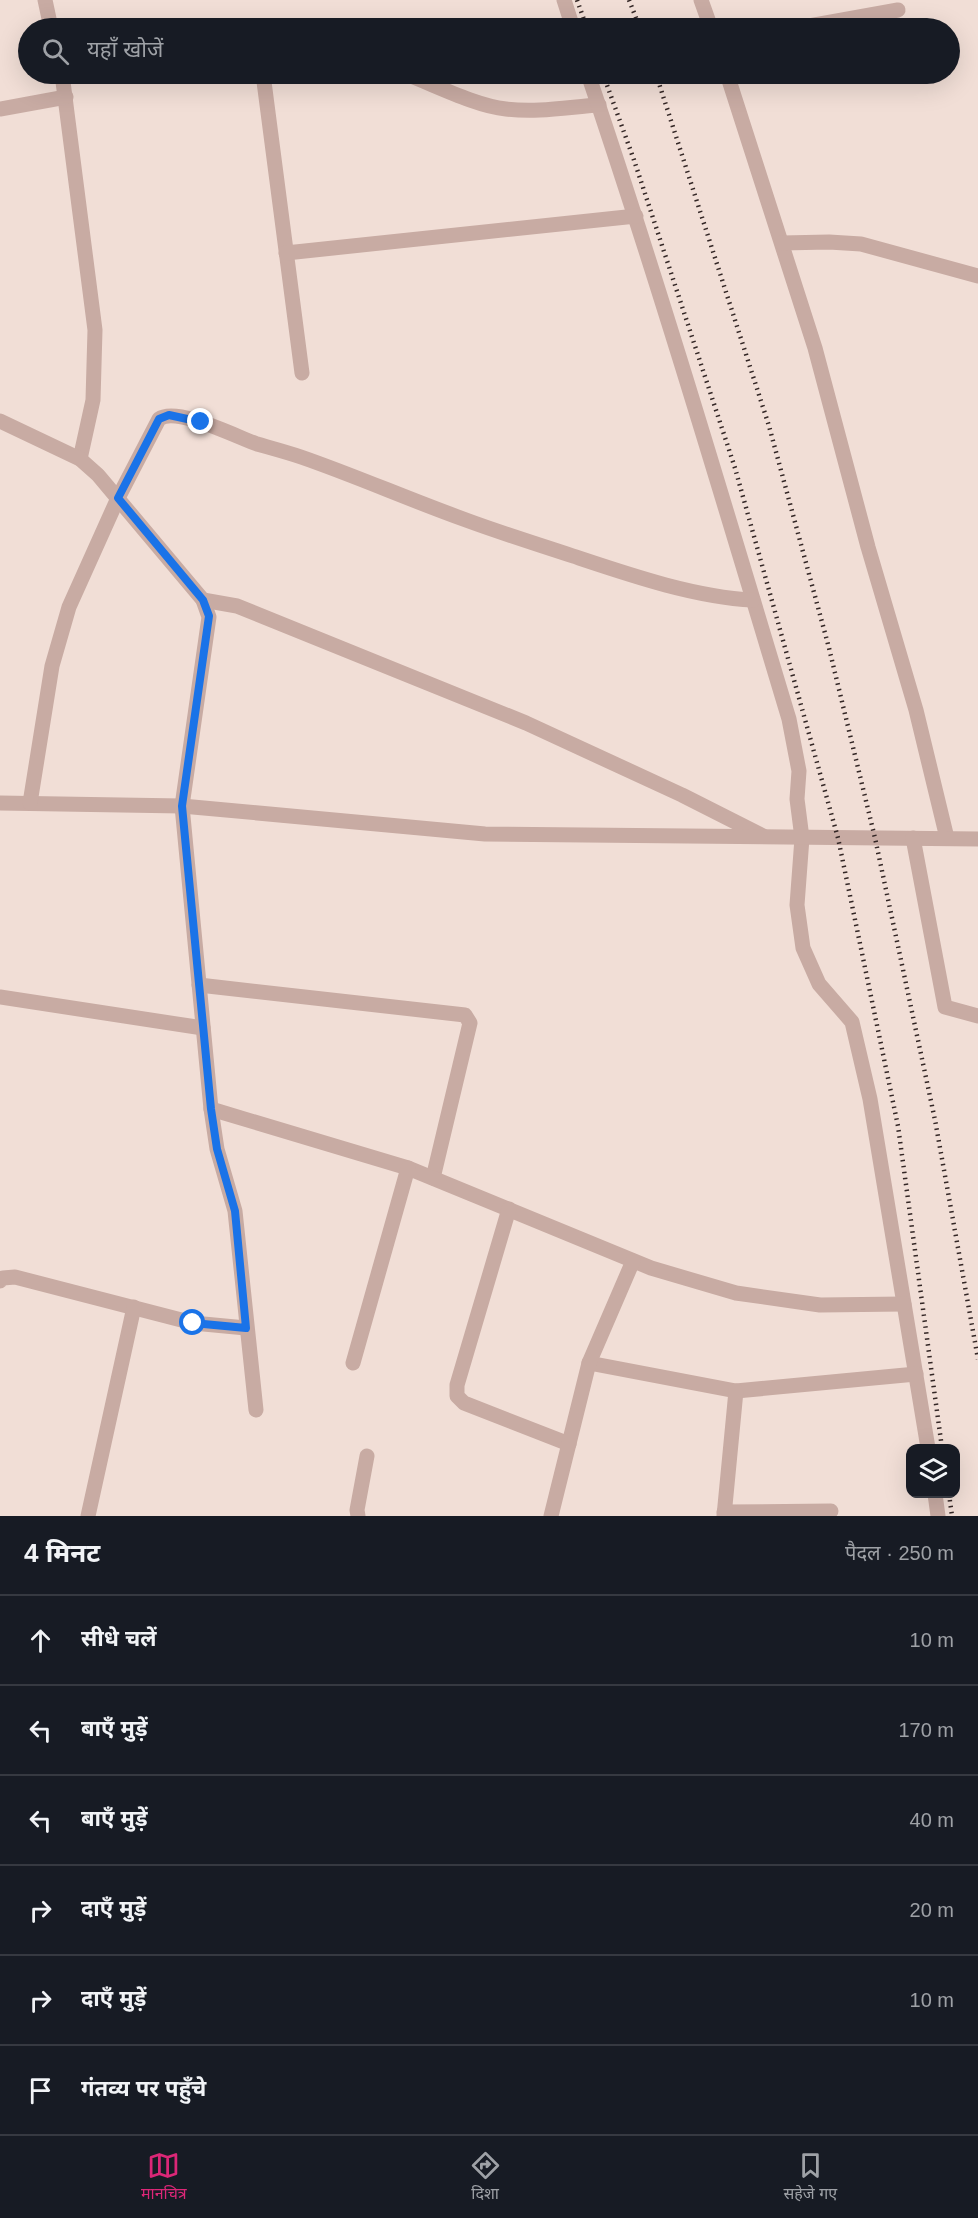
<!DOCTYPE html>
<html lang="hi">
<meta charset="utf-8">
<style>
:root{--surface:#171b24;--page:#242831;--text:#f1f3f6;--muted:#9ea1a6;--line:#363941;--accent:#db2777}
body{margin:0;font-family:Helvetica,"Noto Sans Devanagari",sans-serif;background:var(--page);color:var(--text)}
.controls{position:absolute;right:18px;bottom:18px;display:grid;overflow:hidden;border-radius:12px;box-shadow:0 6px 24px #0002}
.controls button{width:54px;height:54px;display:grid;place-items:center;padding:0;border:0;border-bottom:2px solid var(--line);background:var(--surface);color:var(--text);font:30px sans-serif}
.stop{position:absolute;width:18px;height:18px;margin:-14px;border:4px solid #1a73e8;border-radius:50%;background:#fff}
.stop.end{background:#1a73e8;border-color:#fff;box-shadow:0 2px 6px #0008}
.list{margin:0;padding:0;list-style:none}
h2{display:flex;justify-content:space-between;align-items:center;height:78px;margin:0;padding:0 24px;font-size:26px}
h2 small{font-size:20px;font-weight:400;color:var(--muted)}
.list li{display:grid;grid-template-columns:39px 1fr auto;gap:18px;align-items:center;box-sizing:border-box;height:90px;padding:0 24px;border-top:2px solid var(--line)}
.list b{display:block;font-size:22px;white-space:nowrap}
.list em{font-size:20px;font-style:normal;color:var(--muted)}
.icon{flex:none;width:33px;height:33px;fill:none;stroke:currentColor;stroke-width:2;stroke-linecap:round;stroke-linejoin:round}
.map{position:relative;flex:none;width:978px;height:1516px;overflow:hidden}
.search{position:absolute;background:var(--surface);box-shadow:0 6px 24px #0002;left:18px;right:18px;top:18px;height:66px;display:flex;align-items:center;gap:15px;box-sizing:border-box;padding:0 21px;border-radius:33px;color:var(--muted);font-size:22px}
.sheet{height:618px;background:var(--surface)}
nav{display:flex;justify-content:space-around;align-items:center;box-sizing:border-box;height:84px;border-top:2px solid var(--line);background:var(--surface);font-size:16px;color:var(--muted)}
nav a{display:grid;justify-items:center;gap:3px}
nav .on{color:var(--accent)}
.map>svg:first-child{display:block}
</style>
<div class="map">
<svg width="978" height="1516" viewBox="0 0 978 1516">
<rect width="100%" height="100%" fill="#f1ded6"/>
<g fill="none" stroke-linecap="round" stroke-linejoin="round">
<g stroke="#c8aba3" stroke-width="15">
<polyline points="45,0 51,28"/>
<polyline points="564,0 573,28"/>
<polyline points="701,0 711,28"/>
<polyline points="798,28 898,10"/>
<polyline points="62,74 95,330 93,400 80,459"/>
<polyline points="263,74 302,373"/>
<path d="M406,74C435,85 476,106 506,109C537,113 569,107 599,105"/>
<path d="M588,74C660,287 724,503 789,719L799,771L797,799L802,838L797,905L803,948L819,984L852,1022L870,1099L928,1448"/>
<polyline points="727,74 815,348 868,547 916,710 947,838"/>
<polyline points="0,109 66,97"/>
<polyline points="782,243 829,242 861,244 978,276"/>
<polyline points="286,253 636,216"/>
<polyline points="0,421 80,459 98,475 203,600 209,617 182,806 211,1109 217,1149 235,1211 256,1410"/>
<polyline points="203,600 237,606 526,723 682,795 763,836"/>
<polyline points="0,803 182,806 485,834 978,839"/>
<path d="M30,803L52,666L69,607L118,498L159,419C176,406 237,437 257,444C271,448 286,452 301,457C356,476 410,500 466,520C501,533 537,544 573,556C630,575 694,597 753,600"/>
<polyline points="913,838 945,1007 978,1016"/>
<polyline points="199,985 465,1015 470,1023 433,1178"/>
<polyline points="0,997 203,1028"/>
<polyline points="211,1109 408,1168 651,1268 736,1293 820,1305 904,1304"/>
<polyline points="509,1209 457,1385 457,1396 464,1403 569,1444"/>
<polyline points="0,1281 3,1278 15,1277 193,1323 246,1328"/>
<polyline points="353,1363 408,1168"/>
<polyline points="589,1363 736,1391 916,1374"/>
<polyline points="935,1494 938,1516"/>
<polyline points="724,1512 831,1511"/>
<polyline points="88,1516 134,1307"/>
<polyline points="358,1516 357,1510 367,1456"/>
<polyline points="551,1516 589,1363 633,1261"/>
<polyline points="724,1516 736,1391"/>
</g>
<g stroke="#332625" stroke-width="4.5" stroke-dasharray="1.5 4.5" stroke-linecap="butt">
<polyline points="577,0 587,28"/>
<polyline points="629,0 640,28"/>
<polyline points="603,74 634,160 735,468 838,838 898,1126 942,1448"/>
<polyline points="656,74 769,426 829,648 875,838 935,1120 978,1359"/>
<polyline points="949,1494 952,1516"/>
</g>
</g>
<g fill="none" stroke-linecap="round" stroke-linejoin="round">
<polyline stroke="#1a73e8" stroke-width="8" points="193,1323 246,1328 235,1211 217,1149 211,1109 182,806 209,616 203,600 118,498 159,419 169,415 201,422"/>
</g>
</svg>
<div class="controls">
<button><svg class="icon" aria-label="layers" viewBox="0 0 24 24"><path d="M12 4l9 5-9 5-9-5zM3 14l9 5 9-5"/></svg></button>
</div>
<div class="stop" style="left:193px;top:1323px"></div>
<div class="stop end" style="left:201px;top:422px"></div>
<div class="search"><svg class="icon" aria-label="search" viewBox="0 0 24 24"><circle cx="10" cy="10" r="6"/><path d="M15 15l6 6"/></svg>यहाँ खोजें</div>
</div>
<section class="sheet">
<h2>4 मिनट<small>पैदल · 250 m</small></h2>
<ul class="list">
<li><svg class="icon" aria-label="ahead" viewBox="0 0 24 24"><path d="M12 20V5M6 11l6-6 6 6"/></svg><div><b>सीधे चलें</b></div><em>10 m</em></li>
<li><svg class="icon" aria-label="left" viewBox="0 0 24 24"><path d="M17 20v-9H6M10 6l-5 5 5 5"/></svg><div><b>बाएँ मुड़ें</b></div><em>170 m</em></li>
<li><svg class="icon" aria-label="left" viewBox="0 0 24 24"><path d="M17 20v-9H6M10 6l-5 5 5 5"/></svg><div><b>बाएँ मुड़ें</b></div><em>40 m</em></li>
<li><svg class="icon" aria-label="right" viewBox="0 0 24 24"><path d="M7 20v-9h11M14 6l5 5-5 5"/></svg><div><b>दाएँ मुड़ें</b></div><em>20 m</em></li>
<li><svg class="icon" aria-label="right" viewBox="0 0 24 24"><path d="M7 20v-9h11M14 6l5 5-5 5"/></svg><div><b>दाएँ मुड़ें</b></div><em>10 m</em></li>
<li><svg class="icon" aria-label="arrive" viewBox="0 0 24 24"><path d="M6 21V4h12l-3 4 3 4H6"/></svg><div><b>गंतव्य पर पहुँचे</b></div></li>
</ul>
</section>
<nav>
<a class="on"><svg class="icon" aria-label="map" viewBox="0 0 24 24"><path d="M3 6l6-2 6 2 6-2v14l-6 2-6-2-6 2zM9 4v14M15 6v14"/></svg>मानचित्र</a>
<a><svg class="icon" aria-label="directions" viewBox="0 0 24 24"><path d="M12 3l9 9-9 9-9-9zM9 14v-3h6M13 9l2 2-2 2"/></svg>दिशा</a>
<a><svg class="icon" aria-label="saved" viewBox="0 0 24 24"><path d="M7 4h10v16l-5-4-5 4z"/></svg>सहेजे गए</a>
</nav>
